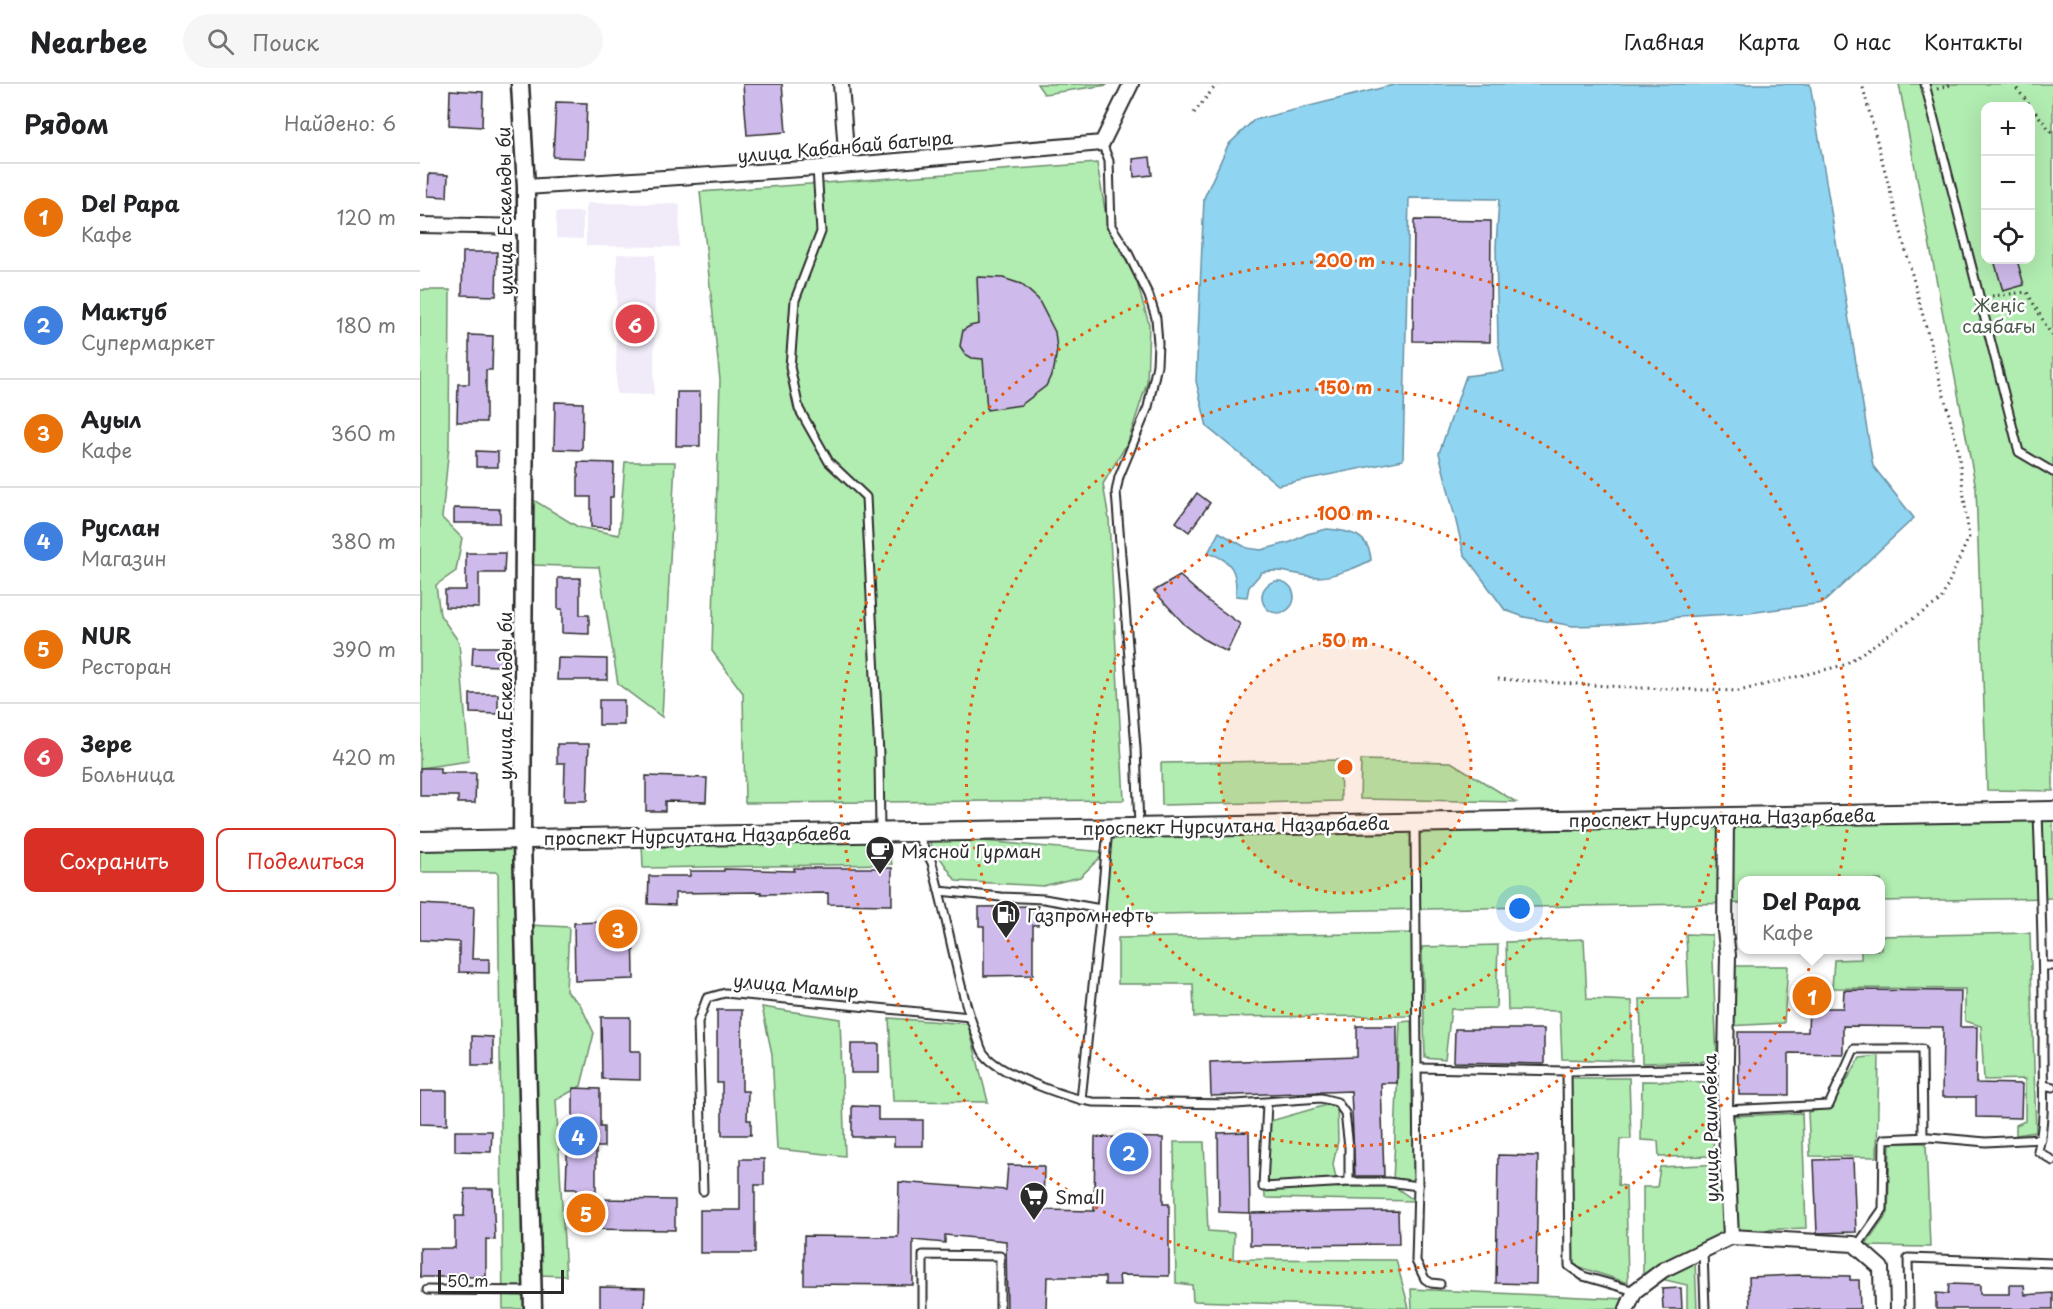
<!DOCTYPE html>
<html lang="ru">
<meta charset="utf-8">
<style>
:root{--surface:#fff;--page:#f6f6f6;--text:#202124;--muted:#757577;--line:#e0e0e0;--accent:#d93025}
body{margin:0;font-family:"Playpen Sans",sans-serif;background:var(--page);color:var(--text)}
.controls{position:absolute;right:18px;top:18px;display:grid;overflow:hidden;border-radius:12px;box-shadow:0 6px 24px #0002}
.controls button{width:54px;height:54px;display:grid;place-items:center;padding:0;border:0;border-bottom:2px solid var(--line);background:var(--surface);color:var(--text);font:30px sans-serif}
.scale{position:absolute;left:18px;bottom:15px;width:126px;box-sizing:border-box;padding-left:6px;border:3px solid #2b2b2b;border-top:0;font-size:16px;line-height:21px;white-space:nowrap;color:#2b2b2b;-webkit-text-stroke:4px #fff;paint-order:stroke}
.you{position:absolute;left:1100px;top:825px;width:21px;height:21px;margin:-15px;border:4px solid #fff;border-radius:50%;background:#1a73e8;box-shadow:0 0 0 9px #1a73e833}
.badge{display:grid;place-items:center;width:39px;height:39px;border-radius:50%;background:var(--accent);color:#fff;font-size:20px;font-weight:700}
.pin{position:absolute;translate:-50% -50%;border:3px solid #fff;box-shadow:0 2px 6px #0006}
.popup{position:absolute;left:1318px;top:792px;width:147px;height:78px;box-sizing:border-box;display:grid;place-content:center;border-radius:12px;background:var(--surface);filter:drop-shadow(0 2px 4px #0005);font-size:20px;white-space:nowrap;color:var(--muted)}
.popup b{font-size:22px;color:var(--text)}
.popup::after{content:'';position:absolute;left:50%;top:100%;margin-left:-12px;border:12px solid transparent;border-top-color:var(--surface)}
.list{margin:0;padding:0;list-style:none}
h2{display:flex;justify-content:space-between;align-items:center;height:78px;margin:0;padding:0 24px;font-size:26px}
h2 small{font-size:20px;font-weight:400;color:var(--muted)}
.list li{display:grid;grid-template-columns:39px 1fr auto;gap:18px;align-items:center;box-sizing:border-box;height:108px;padding:0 24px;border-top:2px solid var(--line)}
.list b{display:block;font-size:22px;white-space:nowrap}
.list p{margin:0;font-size:20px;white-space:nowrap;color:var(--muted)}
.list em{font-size:20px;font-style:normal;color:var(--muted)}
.actions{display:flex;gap:12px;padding:18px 24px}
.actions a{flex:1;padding:14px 0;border:2px solid var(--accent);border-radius:12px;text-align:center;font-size:21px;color:var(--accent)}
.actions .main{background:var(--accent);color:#fff}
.icon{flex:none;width:33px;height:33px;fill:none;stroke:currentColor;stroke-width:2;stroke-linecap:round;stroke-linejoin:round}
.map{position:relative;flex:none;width:1633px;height:1225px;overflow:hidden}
header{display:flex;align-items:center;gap:36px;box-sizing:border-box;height:84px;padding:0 30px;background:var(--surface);border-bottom:2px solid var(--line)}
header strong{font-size:28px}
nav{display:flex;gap:33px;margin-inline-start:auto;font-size:21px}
.search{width:420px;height:54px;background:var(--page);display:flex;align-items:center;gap:15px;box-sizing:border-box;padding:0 21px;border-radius:33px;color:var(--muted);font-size:22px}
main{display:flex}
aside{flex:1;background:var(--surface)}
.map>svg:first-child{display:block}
</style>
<header>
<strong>Nearbee</strong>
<div class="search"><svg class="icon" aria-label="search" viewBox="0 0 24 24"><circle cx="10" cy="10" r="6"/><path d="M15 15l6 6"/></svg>Поиск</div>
<nav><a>Главная</a><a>Карта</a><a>О нас</a><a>Контакты</a></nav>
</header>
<main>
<aside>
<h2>Рядом<small>Найдено: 6</small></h2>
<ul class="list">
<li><span class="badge" style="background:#e8710a">1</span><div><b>Del Papa</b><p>Кафе</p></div><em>120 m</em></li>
<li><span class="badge" style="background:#3f7fe0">2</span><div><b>Мактуб</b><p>Супермаркет</p></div><em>180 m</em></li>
<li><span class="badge" style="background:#e8710a">3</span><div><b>Ауыл</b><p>Кафе</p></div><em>360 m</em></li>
<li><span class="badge" style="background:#3f7fe0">4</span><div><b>Руслан</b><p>Магазин</p></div><em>380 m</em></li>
<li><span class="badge" style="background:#e8710a">5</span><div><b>NUR</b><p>Ресторан</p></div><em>390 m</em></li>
<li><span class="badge" style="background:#e0444e">6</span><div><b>Зере</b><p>Больница</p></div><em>420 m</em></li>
</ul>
<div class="actions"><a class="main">Сохранить</a><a>Поделиться</a></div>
</aside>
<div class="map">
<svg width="1633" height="1225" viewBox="0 0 1633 1225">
<rect width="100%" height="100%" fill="#fff"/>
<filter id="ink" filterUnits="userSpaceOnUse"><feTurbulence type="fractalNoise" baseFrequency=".0167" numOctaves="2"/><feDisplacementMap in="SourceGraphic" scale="12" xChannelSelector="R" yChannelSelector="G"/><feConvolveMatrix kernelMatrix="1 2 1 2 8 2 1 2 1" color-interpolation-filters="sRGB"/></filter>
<g filter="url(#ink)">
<g fill="#f1ebf9">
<polygon points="166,119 260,120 259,163 166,162"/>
<polygon points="136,128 163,128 163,155 136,154"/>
<polygon points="197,170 235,171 234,311 196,310"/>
</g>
<g fill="#b1ecb1" stroke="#6e8c6e" stroke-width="1.5" fill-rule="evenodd">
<polygon points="617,0 687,0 687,1 624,10"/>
<path d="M1479,0H1633V707L1567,706L1556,404ZM1566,22H1610V176H1566Z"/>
<polygon points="677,79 688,144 716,195 729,240 727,299 708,358 683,400 689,435 704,716 325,719 323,609 292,567 300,296 280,108"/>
<polygon points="0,206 30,206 29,362 22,434 42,454 36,487 16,501 20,531 39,558 49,677 0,684"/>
<polygon points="205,378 255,378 242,633 198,600 179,483 112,481 112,415 158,443 199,451"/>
<polygon points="920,676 921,717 742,721 741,679"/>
<polygon points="941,676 1031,678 1096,718 940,715"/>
<polygon points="1633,727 1633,814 1461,817 1461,796 1323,796 1323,819 686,831 688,744"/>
<polygon points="505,752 686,768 660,793 623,802 536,797"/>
<polygon points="467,754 472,780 223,784 222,759"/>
<polygon points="0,761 95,761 104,1225 83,1225 78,788 0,788"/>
<polygon points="109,841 149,843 146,907 160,920 174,949 161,1002 136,1016 146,1192 119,1191"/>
<polygon points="995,849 996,932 774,933 773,900 698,900 698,854"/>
<polygon points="1610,849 1616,1048 1596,1051 1596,1041 1605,1037 1605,995 1564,996 1561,942 1545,937 1545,905 1412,904 1414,876 1441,875 1441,866 1461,866 1461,852"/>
<polygon points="1266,850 1292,851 1297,977 1222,979 1220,915 1269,915"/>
<polygon points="1164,855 1167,915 1212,917 1212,977 1142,975 1140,927 1088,926 1086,858"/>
<polygon points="1078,861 1076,924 1031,925 1025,976 1005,974 1002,863"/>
<polygon points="1304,882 1368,882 1364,939 1307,942"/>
<polygon points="342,923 420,935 425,1072 357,1065 352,970"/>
<polygon points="469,934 548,940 568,1018 473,1017"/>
<polygon points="991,937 996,1096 973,1098 980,938"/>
<polygon points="1459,972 1457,1073 1390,1072 1388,1028 1410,1024 1440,974"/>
<polygon points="1150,994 1209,994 1211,1055 1200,1055 1198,1101 1206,1102 1208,1199 1150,1180"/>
<polygon points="1222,997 1290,998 1294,1072 1239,1073 1238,1057 1221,1056"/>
<polygon points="917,1018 918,1057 913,1080 918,1104 968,1098 995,1117 845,1114 843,1062 847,1038"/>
<polygon points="1382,1029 1386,1144 1316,1147 1312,1032"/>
<polygon points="754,1058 784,1058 788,1147 814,1149 813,1175 976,1176 989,1224 773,1217 772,1201 756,1199"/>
<polygon points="1470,1059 1506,1059 1510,1163 1445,1162 1468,1129"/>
<polygon points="1302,1080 1305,1148 1223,1191 1223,1103 1237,1103 1240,1083"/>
<polygon points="1275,1176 1277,1225 1267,1225 1267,1201 1241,1195"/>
<polygon points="991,1205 1205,1215 1198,1225 992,1225"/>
</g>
<g fill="#8fd4f1" stroke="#6790a2" stroke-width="1.5">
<polygon points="977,0 1390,0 1453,382 1494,434 1403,519 1329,529 1259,533 1230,538 1188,541 1153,542 1104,533 1085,526 1044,470 1019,369 1046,292 1084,287 1078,259 1076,163 1079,115 989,114 983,376 858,401 787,343 776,297 784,114 808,61 834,36"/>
<path d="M907,445C930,447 949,450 951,476C939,483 912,493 898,493C876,492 866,484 842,488L829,503L827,513L816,512C817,488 813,476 788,469L799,448L827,464L841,466L871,458L887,450Z"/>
<circle cx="858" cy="513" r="16"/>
</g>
<g fill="#cfbbeb" stroke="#2b2b2b" stroke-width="1.5">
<polygon points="323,0 362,0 366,48 327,51"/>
<polygon points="30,6 63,8 62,43 29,41"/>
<polygon points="136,18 167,19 165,74 133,73"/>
<polygon points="730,73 732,91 714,93 713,75"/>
<polygon points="9,90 28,91 27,113 8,112"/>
<polygon points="994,136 1071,137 1070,258 993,257"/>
<polygon points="43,168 77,168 76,212 42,211"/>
<polygon points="1574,176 1597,176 1604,201 1583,207"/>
<polygon points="557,193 583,194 601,200 618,215 635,248 637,265 634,285 626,302 601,321 567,326 563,275 552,274 545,270 540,262 543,246 550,242 559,240"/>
<polygon points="49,251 73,252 72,286 66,286 66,338 37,338 38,300 49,300"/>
<polygon points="257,308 280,308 280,362 256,362"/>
<polygon points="135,318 163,319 162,366 134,365"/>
<polygon points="56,367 78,368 78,383 56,383"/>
<polygon points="158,378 194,379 193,413 190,413 190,444 171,443 171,413 158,413"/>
<polygon points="777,409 790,419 769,448 756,438"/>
<polygon points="34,424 80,425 80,439 34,439"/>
<polygon points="46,469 85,469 84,489 59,489 59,524 25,523 25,506 46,506"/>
<polygon points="760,492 788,517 820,540 807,568 785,556 765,541 734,507"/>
<polygon points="138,494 160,494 160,531 169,531 169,550 142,549 142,525 138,525"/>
<polygon points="53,563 82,563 82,582 52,581"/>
<polygon points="138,574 187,575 187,596 137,596"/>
<polygon points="50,610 78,610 78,630 50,629"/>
<rect x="179" y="616" width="25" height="25"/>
<polygon points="137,660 169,660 167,717 144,717 145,679 137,679"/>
<polygon points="0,684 20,684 20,689 56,689 55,719 38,719 38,712 0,712"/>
<polygon points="226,692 287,694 286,718 245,717 245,727 226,727"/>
<polygon points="374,784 472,784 472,821 408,820 408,809 341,810 341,808 255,809 255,821 228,820 229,792 270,792 270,787 304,787 304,785 374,787"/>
<polygon points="0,820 54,823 52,875 69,875 69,889 39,888 39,858 0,856"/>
<polygon points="618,822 618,841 613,841 613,891 564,892 564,842 559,842 559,823"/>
<polygon points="213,837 214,895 155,897 154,839"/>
<polygon points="1424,906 1541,907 1540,943 1557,943 1556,999 1602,1000 1601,1034 1556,1033 1556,1013 1522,1013 1523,943 1423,942 1423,970 1369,969 1369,1011 1319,1011 1318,948 1388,948 1389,924 1423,924"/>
<polygon points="297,926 322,926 322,1007 328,1007 327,1036 331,1036 331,1051 302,1051 302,999 297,999"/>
<polygon points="181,933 210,933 210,967 220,967 220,996 182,995"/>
<polygon points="937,942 977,942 977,999 961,999 964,1092 935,1092 931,1007 791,1012 790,978 937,973"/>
<polygon points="1035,945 1124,945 1124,980 1034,978"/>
<polygon points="52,952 73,953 73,981 52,981"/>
<rect x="431" y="960" width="28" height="29"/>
<polygon points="153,1004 180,1005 180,1043 184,1043 184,1063 176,1063 176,1115 255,1116 255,1146 157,1145 157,1105 146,1105 148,1043 153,1043"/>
<polygon points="0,1007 27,1007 27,1041 0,1040"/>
<polygon points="432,1022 458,1023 458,1036 503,1036 503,1062 474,1062 474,1053 432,1053"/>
<polygon points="35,1047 72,1047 71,1068 35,1067"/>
<polygon points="829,1048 830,1129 799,1128 798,1049"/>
<polygon points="675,1053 743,1054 743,1120 749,1120 749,1192 699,1191 700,1201 685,1201 685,1193 627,1193 626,1225 587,1225 586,1157 525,1151 525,1159 493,1156 493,1201 384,1200 384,1152 478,1153 479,1098 586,1106 588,1081 624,1082 623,1126 674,1127"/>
<polygon points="1078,1071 1118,1072 1116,1200 1076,1199"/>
<polygon points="320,1075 344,1075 344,1101 335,1101 335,1169 280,1169 280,1126 320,1126"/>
<polygon points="1433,1075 1436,1148 1397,1149 1394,1076"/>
<polygon points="45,1105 73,1105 75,1156 66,1155 66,1193 0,1193 0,1164 35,1164 35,1132 44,1132"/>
<polygon points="978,1127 979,1160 830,1161 830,1129"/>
<polygon points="1378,1191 1430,1192 1430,1196 1439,1196 1440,1225 1330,1225 1329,1193"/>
<polygon points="1529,1200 1560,1201 1560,1210 1589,1210 1589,1201 1604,1201 1605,1211 1633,1209 1633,1225 1516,1225 1516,1209 1528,1210"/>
<polygon points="180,1203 225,1204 224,1225 180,1225"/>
<polygon points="1261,1204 1262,1225 1243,1225 1242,1205"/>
</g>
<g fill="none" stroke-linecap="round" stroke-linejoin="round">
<g stroke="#2b2b2b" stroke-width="11">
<g id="service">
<polyline points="1505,0 1599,368 1633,388"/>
<polyline points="682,59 689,77 691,142 706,165 729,212 736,234 738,259 737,281 728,323 699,393 696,408 716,664 719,743"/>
<polyline points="397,84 401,148 375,216 370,283 379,325 409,378 446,413 459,671 460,748"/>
<path d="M1618,730C1621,809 1624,888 1623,967C1623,999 1626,1035 1618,1067L1633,1077"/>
<polyline points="995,739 998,1102 996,1177 1005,1195 1011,1199 1020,1200"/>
<polyline points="497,750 512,779 519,807 581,813 624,815 681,825 688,744"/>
<path d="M519,807C531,855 539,904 556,950C559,956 560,966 565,971C581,991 648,1014 673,1018L816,1020L901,1014L917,1018L925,1029L929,1063V1098H968L998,1102"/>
<polyline points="1624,882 1633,882"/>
<polyline points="997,984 1147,987 1305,984"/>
<polyline points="1147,987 1149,1182 1163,1192 1215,1207"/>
<polyline points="1623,1001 1633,1003"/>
<polyline points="661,1016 681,825"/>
<polyline points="847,1019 843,1103 929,1098"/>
<polyline points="1305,1026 1409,1021 1434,965 1502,965 1503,1053"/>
<polyline points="283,1107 278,938 287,914 305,909 550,933"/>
<polyline points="1437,1162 1463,1125 1464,1055 1509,1053 1566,1058 1621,1055"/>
<polyline points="1283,1167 1285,1225"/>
<polyline points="7,1206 113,1207"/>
<polyline points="503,1225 503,1171 580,1172 580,1225"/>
<polyline points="1489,1225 1488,1174 1633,1179"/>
</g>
</g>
<g stroke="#2b2b2b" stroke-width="18">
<g id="minor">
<polyline points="421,0 427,81"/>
<polyline points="106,103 397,84 682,59 711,0"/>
<polyline points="0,141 106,143"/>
<polyline points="1306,733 1305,847 1308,871 1305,1026 1311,1153 1434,1160 1461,1184 1462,1225"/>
<polyline points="1207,1225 1215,1207 1243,1186 1311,1153"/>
</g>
</g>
<g stroke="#2b2b2b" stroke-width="21">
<polyline id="tertiary" points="100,0 106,103 106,143 102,755 113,1225"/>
</g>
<g stroke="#2b2b2b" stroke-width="22">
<polyline id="secondary" points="0,757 1633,727"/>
</g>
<g stroke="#2b2b2b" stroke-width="3" stroke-dasharray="1.5 4.5" stroke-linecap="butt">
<polyline points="1593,0 1633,50"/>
<polyline points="1517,5 1534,0"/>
<polyline points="774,29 797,0"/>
<polyline points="1572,212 1607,208 1633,254"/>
<polyline points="1078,595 1220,604 1319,607 1424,581 1521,516 1549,453 1538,365 1442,0"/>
</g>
<use href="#service" stroke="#fff" stroke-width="7"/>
<use href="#minor" stroke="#fff" stroke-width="14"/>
<use href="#tertiary" stroke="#fff" stroke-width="16"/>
<use href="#secondary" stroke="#fff" stroke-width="18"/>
</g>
</g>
<circle cx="925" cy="683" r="126" fill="#e8590c" fill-opacity=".12"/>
<g fill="none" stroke="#e8590c" stroke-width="3" stroke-dasharray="3 6">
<circle cx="925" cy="683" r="126"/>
<circle cx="925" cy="683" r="253"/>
<circle cx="925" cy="683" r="379"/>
<circle cx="925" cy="683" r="506"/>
</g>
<defs>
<g id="cafe-pin" transform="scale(1.5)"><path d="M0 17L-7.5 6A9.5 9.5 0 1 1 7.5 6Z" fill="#2b2b2b" stroke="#fff"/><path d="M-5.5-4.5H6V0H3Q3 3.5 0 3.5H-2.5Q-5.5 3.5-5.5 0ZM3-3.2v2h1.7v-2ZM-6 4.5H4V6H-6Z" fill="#fff"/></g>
<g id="fuel-pin" transform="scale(1.5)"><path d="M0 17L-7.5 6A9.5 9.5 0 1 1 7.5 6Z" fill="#2b2b2b" stroke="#fff"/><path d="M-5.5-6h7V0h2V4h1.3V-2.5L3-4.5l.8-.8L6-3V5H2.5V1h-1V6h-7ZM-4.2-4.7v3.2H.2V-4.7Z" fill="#fff"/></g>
<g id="supermarket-pin" transform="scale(1.5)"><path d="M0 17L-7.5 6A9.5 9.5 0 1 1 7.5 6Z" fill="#2b2b2b" stroke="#fff"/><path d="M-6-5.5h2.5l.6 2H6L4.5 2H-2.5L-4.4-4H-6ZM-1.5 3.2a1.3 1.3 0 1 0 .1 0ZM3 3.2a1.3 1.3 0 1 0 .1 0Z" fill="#fff"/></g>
</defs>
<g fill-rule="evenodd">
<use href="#cafe-pin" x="460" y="766"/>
<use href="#fuel-pin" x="586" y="830"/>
<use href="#supermarket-pin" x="614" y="1112"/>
</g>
<g text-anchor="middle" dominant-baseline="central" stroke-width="5" stroke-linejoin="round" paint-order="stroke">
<g font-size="18" fill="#2b2b2b" stroke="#fff">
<text transform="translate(425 62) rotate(-5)">улица Кабанбай батыра</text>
<text transform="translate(84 127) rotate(-91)">улица Ескельды би</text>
<text transform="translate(84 612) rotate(-90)">улица Ескельды би</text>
<text transform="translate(1302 733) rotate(-1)">проспект Нурсултана Назарбаева</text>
<text transform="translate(816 741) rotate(-1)">проспект Нурсултана Назарбаева</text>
<text transform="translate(277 751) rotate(-1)">проспект Нурсултана Назарбаева</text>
<text transform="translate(376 901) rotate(5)">улица Мамыр</text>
<text transform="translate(1290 1044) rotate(-91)">улица Раимбека</text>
</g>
<g font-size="18" fill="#4c5b4c" stroke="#fff">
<text x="1579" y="220">Жеңіс<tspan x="1579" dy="21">саябағы</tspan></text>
</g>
<g font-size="18" fill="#2b2b2b" stroke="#fff" text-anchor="start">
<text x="481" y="766">Мясной Гурман</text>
<text x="607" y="830">Газпромнефть</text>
<text x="635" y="1112">Small</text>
</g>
</g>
<circle cx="925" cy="683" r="9" fill="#e8590c" stroke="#fff" stroke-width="3"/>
<g font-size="18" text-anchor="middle" font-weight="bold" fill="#e8590c" stroke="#fff" stroke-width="5" stroke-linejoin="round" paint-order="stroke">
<text x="925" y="183">200 m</text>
<text x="925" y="310">150 m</text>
<text x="925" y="436">100 m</text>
<text x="925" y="563">50 m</text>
</g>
</svg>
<div class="controls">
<button>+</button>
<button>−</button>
<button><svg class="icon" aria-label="locate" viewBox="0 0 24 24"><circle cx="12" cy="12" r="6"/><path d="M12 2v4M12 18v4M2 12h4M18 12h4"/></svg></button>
</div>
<div class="scale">50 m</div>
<div class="you"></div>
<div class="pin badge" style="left:1392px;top:912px;background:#e8710a">1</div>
<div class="popup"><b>Del Papa</b>Кафе</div>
<div class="pin badge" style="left:709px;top:1068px;background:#3f7fe0">2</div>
<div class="pin badge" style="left:198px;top:845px;background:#e8710a">3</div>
<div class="pin badge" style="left:158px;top:1052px;background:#3f7fe0">4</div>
<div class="pin badge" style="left:166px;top:1129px;background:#e8710a">5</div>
<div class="pin badge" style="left:215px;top:240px;background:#e0444e">6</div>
</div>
</main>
